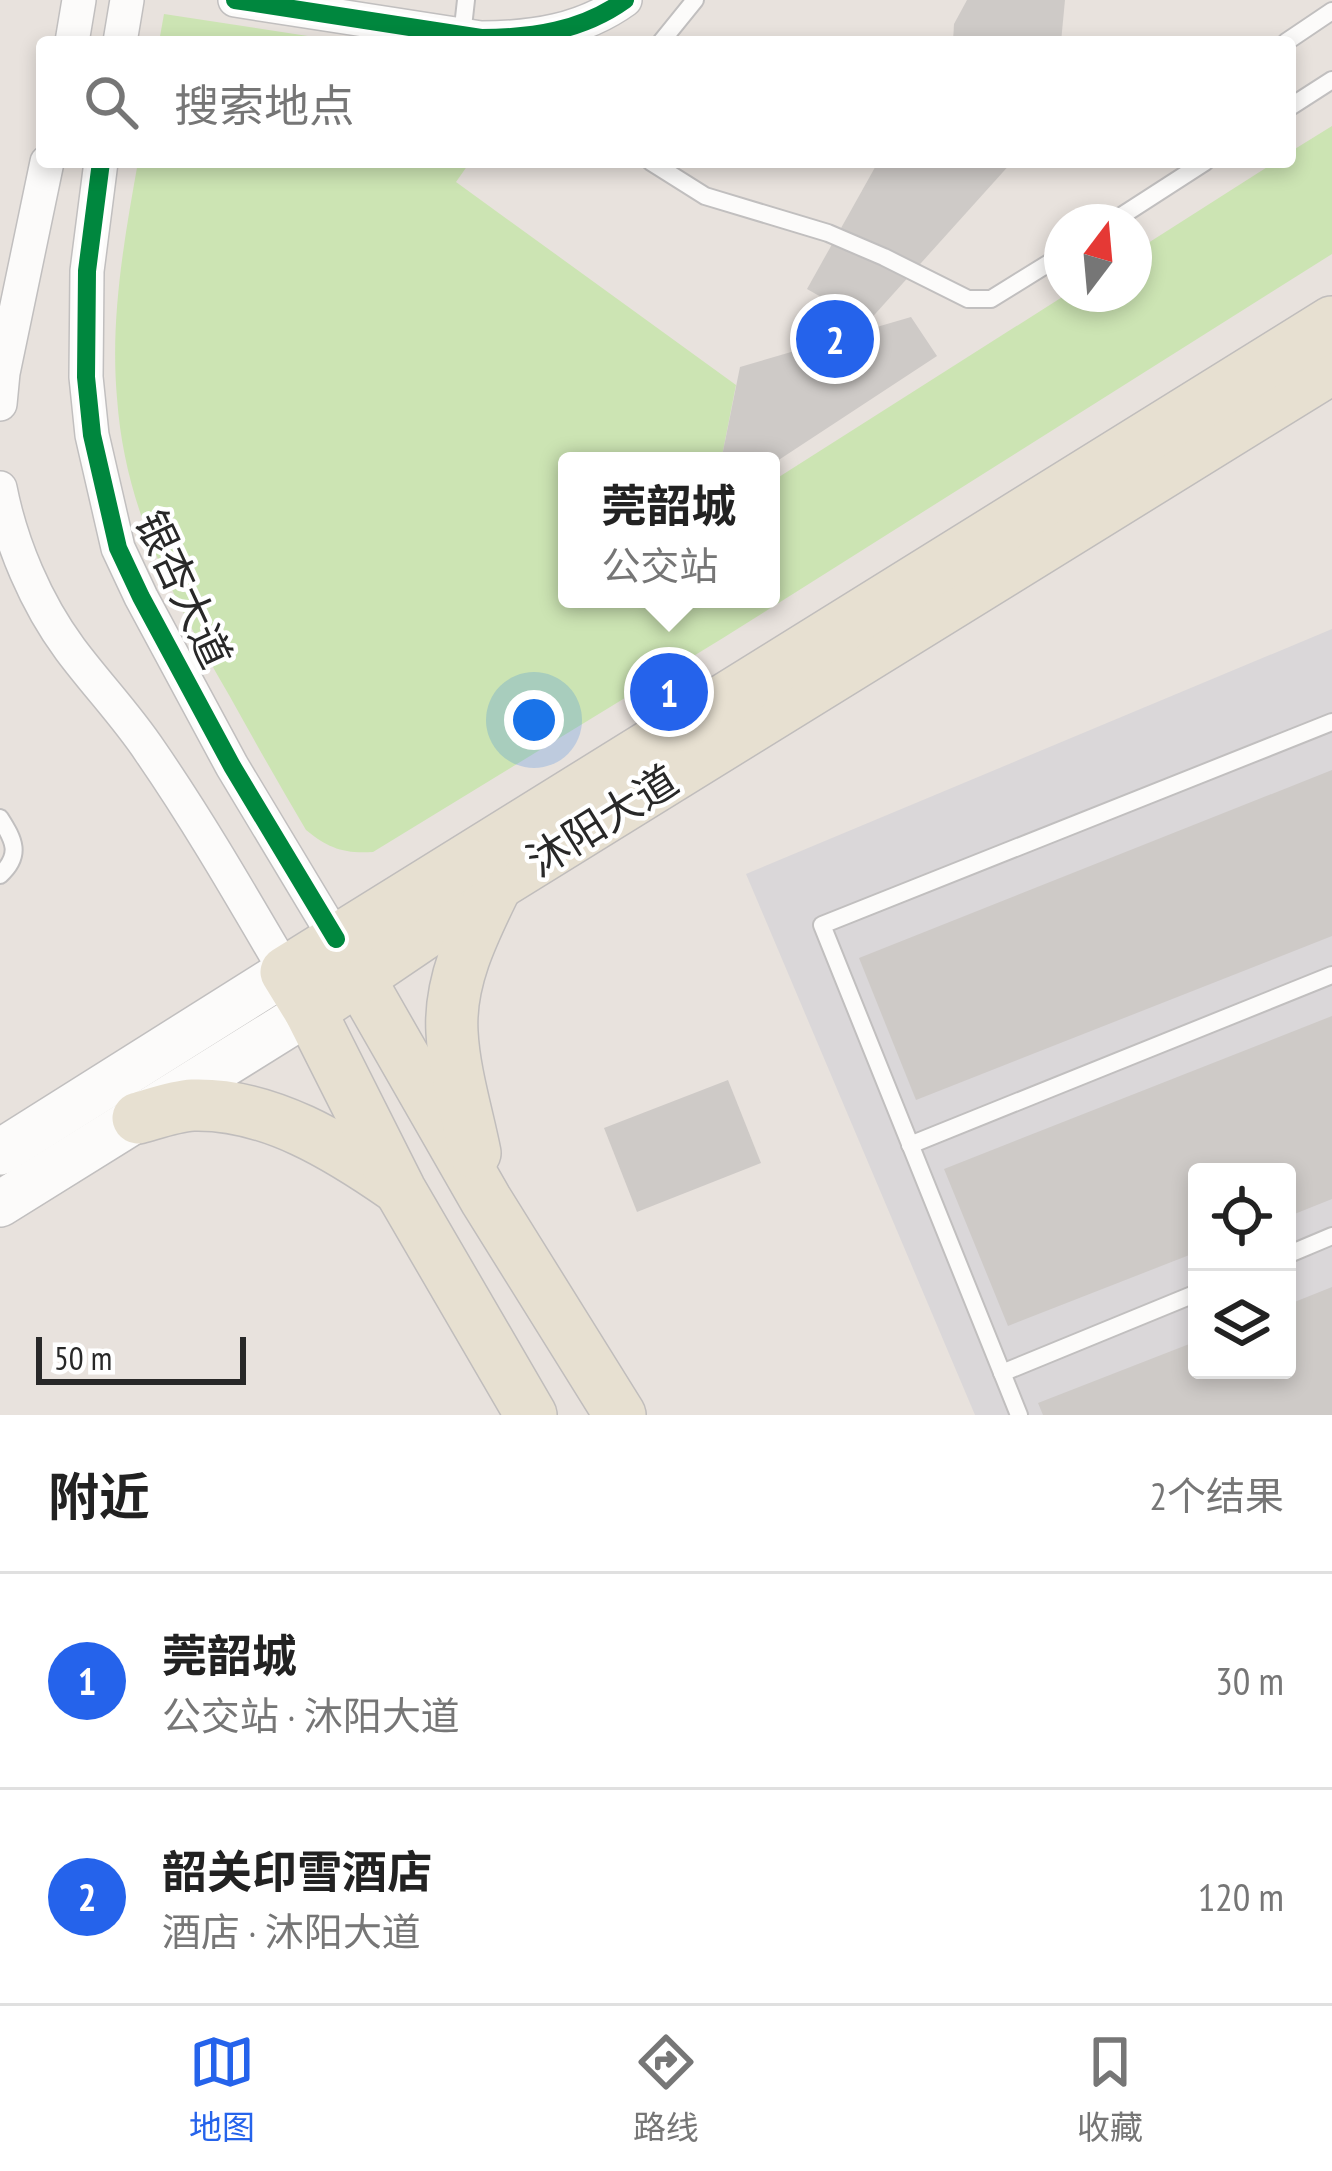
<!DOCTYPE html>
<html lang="zh">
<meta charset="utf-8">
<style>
:root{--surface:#fff;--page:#f2f2f2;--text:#222;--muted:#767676;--line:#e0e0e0;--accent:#2563eb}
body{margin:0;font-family:"PT Sans Narrow","Noto Sans SC",sans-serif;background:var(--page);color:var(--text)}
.controls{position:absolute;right:36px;bottom:36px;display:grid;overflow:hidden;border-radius:12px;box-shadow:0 6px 18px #0003}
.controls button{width:108px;height:108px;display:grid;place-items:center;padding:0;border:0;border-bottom:3px solid var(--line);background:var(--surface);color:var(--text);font:60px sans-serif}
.compass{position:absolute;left:1044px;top:204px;width:108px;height:108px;border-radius:50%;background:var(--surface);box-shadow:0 6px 18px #0003;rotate:16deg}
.scale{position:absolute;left:36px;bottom:30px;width:210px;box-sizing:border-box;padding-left:12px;border:6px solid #282828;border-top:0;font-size:33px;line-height:42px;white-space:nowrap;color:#282828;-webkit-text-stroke:9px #fff;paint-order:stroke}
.you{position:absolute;left:534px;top:720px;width:42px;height:42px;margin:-30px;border:9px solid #fff;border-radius:50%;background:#1a73e8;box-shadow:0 0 0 18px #1a73e833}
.badge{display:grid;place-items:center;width:78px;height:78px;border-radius:50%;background:var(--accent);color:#fff;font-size:39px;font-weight:700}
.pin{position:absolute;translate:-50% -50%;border:6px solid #fff;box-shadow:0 3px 12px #0006}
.popup{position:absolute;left:558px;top:452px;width:222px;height:156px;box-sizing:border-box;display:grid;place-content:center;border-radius:12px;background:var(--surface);filter:drop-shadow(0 3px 9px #0005);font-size:39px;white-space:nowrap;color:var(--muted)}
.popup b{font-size:45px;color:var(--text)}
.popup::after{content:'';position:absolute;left:50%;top:100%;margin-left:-24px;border:24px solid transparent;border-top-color:var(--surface)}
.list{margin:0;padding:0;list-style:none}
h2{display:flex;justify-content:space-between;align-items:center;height:156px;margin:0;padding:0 48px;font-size:51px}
h2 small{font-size:39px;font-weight:400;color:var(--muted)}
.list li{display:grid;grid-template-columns:78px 1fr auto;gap:36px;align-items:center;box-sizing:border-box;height:216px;padding:0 48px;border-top:3px solid var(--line)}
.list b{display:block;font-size:45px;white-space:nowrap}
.list p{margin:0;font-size:39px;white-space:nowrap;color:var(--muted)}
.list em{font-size:39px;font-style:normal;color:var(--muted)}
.icon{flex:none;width:66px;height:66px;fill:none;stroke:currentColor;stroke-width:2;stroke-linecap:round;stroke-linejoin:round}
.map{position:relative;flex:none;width:1332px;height:1415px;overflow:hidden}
.search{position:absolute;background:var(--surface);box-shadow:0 6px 18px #0003;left:36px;right:36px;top:36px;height:132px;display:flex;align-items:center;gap:30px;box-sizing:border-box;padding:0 42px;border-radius:12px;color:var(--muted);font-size:45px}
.sheet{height:588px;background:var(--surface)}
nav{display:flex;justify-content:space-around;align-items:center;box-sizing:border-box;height:168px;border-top:3px solid var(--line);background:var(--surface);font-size:33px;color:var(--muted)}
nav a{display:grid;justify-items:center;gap:6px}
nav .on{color:var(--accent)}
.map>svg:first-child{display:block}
</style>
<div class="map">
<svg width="1332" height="1415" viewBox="0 0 1332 1415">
<rect width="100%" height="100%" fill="#e8e2dd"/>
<path fill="#dad7d9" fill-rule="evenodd" d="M1332,629V1415H975L746,874ZM1197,1172H1287V1370H1197Z"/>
<g fill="#cce4b3">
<polygon points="164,14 347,42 159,42"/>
<path d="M1332,126V254L723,638L373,852C344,854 328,848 306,830C280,786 254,740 229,695C174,599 125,511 117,398C110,319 124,240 138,162H470L456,182L736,385L721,461H567V599H771V482L1067,294H1134V252L1275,162H1290V152Z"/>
</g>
<g fill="#cecac7">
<polygon points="967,0 1065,0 1061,42 953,42 954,24"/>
<polygon points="878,162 1012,162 867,323 807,289"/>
<polygon points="911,317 937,356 771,465 771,461 721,461 740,367"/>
<polygon points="1332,770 1332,936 916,1100 859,958"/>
<polygon points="1332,1016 1332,1199 1287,1217 1287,1172 1197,1172 1197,1252 1008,1326 944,1169"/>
<polygon points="728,1080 761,1163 637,1212 604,1128"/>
<polygon points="1332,1287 1332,1415 1043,1415 1038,1403 1197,1341 1197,1370 1287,1370 1287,1305"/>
</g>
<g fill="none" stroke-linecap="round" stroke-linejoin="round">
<g stroke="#c1bfbf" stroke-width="20">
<g id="service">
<polyline points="462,36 466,0"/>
<polyline points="661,42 695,0"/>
<polyline points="1286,42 1332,11"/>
<polyline points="1290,107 1332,80"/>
<polyline points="651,162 705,196 828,233 884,257 968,299 991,299 1062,255"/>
<polyline points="1112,222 1205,162"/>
<path d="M0,818C14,840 22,855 0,875"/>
<polyline points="910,1145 1332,975"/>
<polyline points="1287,1255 1332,1236"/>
<polyline points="1002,1373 1197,1293"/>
<polyline points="1019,1415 822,925 1332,722"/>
</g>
</g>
<g stroke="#c1bfbf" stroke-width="36">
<g id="minor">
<path d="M235,0L481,38C532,38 582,31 625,0"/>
<polyline points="72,42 79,0"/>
<polyline points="120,42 127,0"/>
<polyline points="101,162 87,271 86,377 92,435 118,548 141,597 232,766 336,939"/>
<polyline points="0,404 3,373 47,162"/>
<path d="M0,488C11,544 36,603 70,649C96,684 126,715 150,751C199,822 242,897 286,972"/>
</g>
</g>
<g stroke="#c1bfbf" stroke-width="48">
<g id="secondary">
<polyline points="0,1152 286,972"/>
<polyline points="0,1204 310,1011"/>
</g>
</g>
<g stroke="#c0bdbc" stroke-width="54">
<g id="primary">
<polyline points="344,952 486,1200 620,1415"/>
<polyline points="310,1011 496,885 1332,368"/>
<path d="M138,1118C156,1113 175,1106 193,1105C269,1103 339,1147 398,1188"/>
<path d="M475,1153C467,1113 454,1072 452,1032C449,981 473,933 495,888"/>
<polyline points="531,1415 400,1190 310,1011 286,972 1332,322"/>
</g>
</g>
<use href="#service" stroke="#fcfbfa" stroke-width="16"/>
<use href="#minor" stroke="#fcfbfa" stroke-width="33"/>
<use href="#secondary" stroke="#fcfbfa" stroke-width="45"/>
<use href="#primary" stroke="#e7e0d1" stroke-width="51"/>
<g stroke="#fff" stroke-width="26">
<g id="cycleway">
<path d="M235,0L481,38C532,38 582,31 625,0"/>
<polyline points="101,162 87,271 86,377 92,435 118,548 141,597 232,766 336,939"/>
</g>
</g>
<use href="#cycleway" stroke="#00873e" stroke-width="18"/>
</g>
<g text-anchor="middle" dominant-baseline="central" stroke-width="9" stroke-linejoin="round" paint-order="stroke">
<g font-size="42" fill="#282828" stroke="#fff">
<text transform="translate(184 589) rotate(65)">银杏大道</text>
<text transform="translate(602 820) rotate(-32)">沐阳大道</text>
</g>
</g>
</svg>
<div class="controls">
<button><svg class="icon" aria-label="locate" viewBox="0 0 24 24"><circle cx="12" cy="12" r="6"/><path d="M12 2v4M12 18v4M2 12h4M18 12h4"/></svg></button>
<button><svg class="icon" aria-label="layers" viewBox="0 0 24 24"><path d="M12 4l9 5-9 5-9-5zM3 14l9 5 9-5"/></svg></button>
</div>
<svg class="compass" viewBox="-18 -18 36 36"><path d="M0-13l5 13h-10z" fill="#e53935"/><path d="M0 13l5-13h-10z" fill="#767676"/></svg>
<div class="scale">50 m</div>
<div class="you"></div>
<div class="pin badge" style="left:669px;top:692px">1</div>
<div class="popup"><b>莞韶城</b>公交站</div>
<div class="pin badge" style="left:835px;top:339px">2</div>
<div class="search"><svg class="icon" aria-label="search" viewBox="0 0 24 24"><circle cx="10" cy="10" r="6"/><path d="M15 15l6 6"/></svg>搜索地点</div>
</div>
<section class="sheet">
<h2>附近<small>2个结果</small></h2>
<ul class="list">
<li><span class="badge">1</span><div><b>莞韶城</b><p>公交站 · 沐阳大道</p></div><em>30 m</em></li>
<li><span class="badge">2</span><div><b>韶关印雪酒店</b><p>酒店 · 沐阳大道</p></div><em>120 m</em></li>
</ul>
</section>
<nav>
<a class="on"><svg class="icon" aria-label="map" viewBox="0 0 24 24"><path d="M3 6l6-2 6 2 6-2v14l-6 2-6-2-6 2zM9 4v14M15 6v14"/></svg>地图</a>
<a><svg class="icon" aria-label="directions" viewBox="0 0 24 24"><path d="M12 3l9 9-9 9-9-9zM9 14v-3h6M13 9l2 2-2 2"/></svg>路线</a>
<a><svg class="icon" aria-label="saved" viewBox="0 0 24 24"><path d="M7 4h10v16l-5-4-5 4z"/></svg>收藏</a>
</nav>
